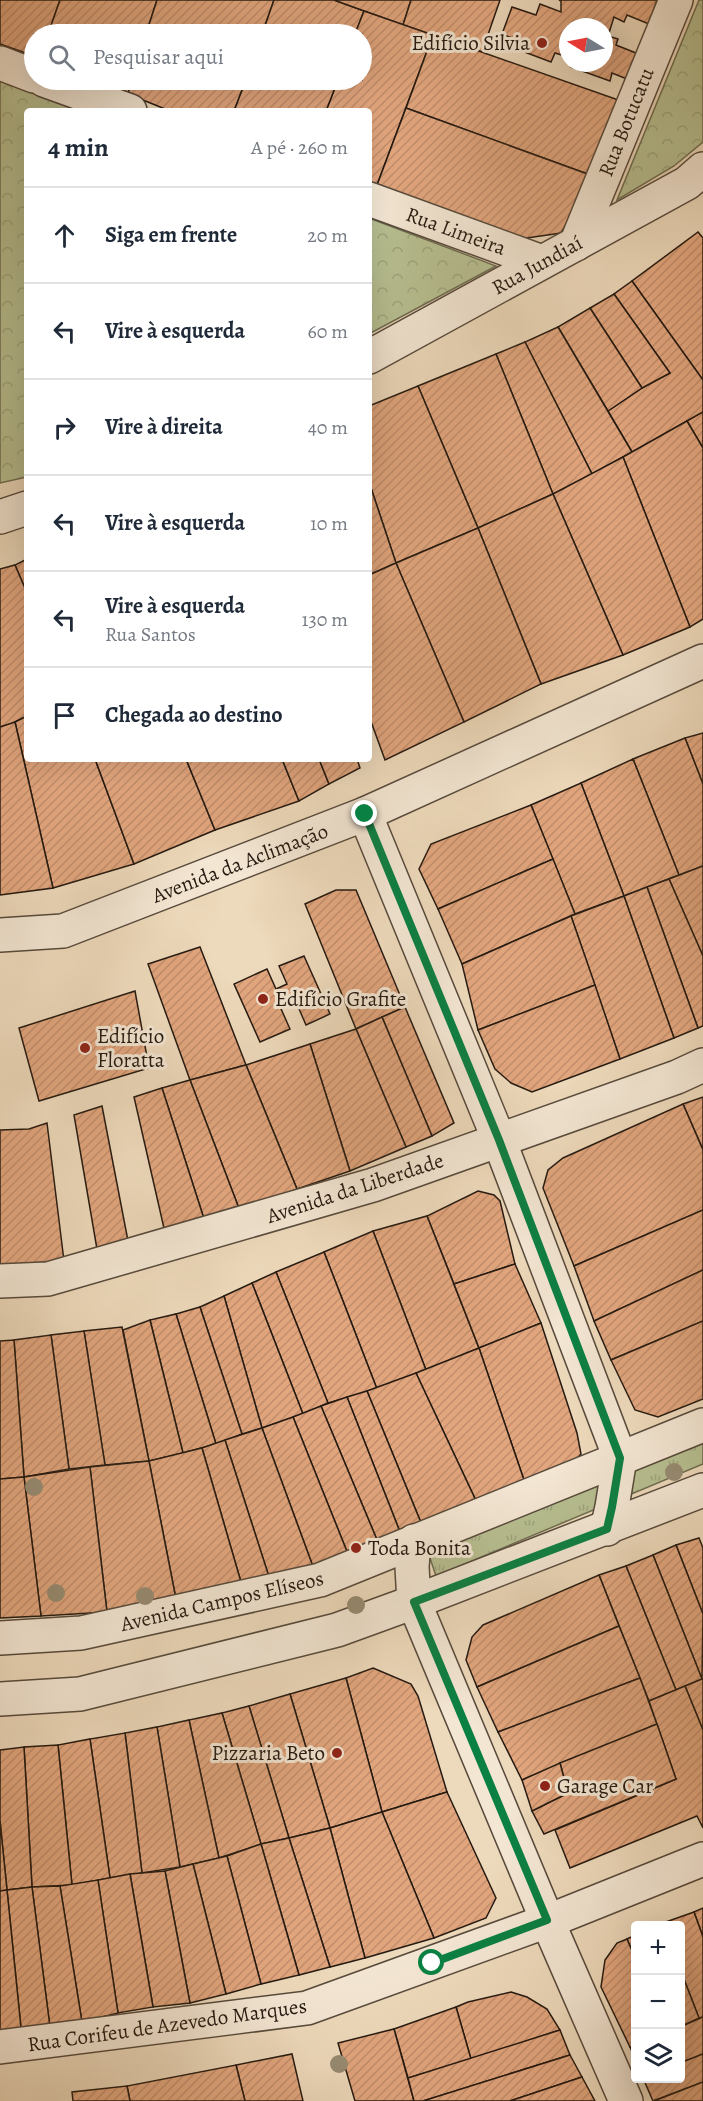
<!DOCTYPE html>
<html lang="pt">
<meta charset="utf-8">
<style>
:root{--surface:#fff;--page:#f6f6f7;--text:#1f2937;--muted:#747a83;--line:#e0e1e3}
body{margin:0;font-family:Alegreya,serif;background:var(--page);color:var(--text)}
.controls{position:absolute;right:18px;bottom:18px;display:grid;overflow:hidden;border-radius:6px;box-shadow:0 6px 24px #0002}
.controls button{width:54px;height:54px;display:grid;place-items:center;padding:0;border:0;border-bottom:2px solid var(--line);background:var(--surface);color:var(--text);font:30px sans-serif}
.compass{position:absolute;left:559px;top:18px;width:54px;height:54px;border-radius:50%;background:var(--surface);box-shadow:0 6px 24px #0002;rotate:280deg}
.stop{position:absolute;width:18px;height:18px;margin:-14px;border:4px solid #0b8043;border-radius:50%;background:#fff}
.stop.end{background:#0b8043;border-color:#fff;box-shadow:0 2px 6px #0008}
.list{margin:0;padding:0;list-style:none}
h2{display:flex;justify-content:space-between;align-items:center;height:78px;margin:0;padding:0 24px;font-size:26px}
h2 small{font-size:20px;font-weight:400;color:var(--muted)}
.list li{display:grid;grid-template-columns:39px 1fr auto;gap:18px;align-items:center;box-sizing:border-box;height:96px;padding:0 24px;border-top:2px solid var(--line)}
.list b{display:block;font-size:22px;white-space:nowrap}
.list p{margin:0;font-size:20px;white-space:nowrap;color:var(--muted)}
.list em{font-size:20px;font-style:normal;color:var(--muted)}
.icon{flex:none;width:33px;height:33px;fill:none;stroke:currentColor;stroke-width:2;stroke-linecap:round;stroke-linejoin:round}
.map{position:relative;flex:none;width:703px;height:2101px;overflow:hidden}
.search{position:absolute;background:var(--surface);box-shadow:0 6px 24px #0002;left:24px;top:24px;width:348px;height:66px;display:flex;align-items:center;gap:15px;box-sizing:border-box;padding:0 21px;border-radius:33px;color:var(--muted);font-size:22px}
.panel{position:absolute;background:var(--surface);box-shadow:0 6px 24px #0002;left:24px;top:108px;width:348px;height:654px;border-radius:6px}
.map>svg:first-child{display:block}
</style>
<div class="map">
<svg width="703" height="2101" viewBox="0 0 703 2101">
<defs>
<pattern id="grass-tufts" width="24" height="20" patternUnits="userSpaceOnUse" patternTransform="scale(1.5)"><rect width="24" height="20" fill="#b7bf91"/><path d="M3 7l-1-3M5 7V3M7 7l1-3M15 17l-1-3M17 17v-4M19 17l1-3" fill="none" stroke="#9da47c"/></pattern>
<pattern id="forest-crowns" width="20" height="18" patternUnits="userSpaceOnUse" patternTransform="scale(1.5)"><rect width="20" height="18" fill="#b7bf91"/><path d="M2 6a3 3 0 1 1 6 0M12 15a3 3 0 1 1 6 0" fill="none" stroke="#9da47c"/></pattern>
<pattern id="building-hatch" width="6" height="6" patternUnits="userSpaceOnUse" patternTransform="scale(1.5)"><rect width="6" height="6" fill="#e2a67e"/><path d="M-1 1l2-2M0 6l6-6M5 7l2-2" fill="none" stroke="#c28e6c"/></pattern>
</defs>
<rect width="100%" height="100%" fill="#edd9bb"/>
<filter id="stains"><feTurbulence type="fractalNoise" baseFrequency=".00333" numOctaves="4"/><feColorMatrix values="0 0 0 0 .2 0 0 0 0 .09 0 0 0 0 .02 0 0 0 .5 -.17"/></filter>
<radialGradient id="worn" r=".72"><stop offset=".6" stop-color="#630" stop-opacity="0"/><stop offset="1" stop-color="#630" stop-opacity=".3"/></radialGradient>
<polygon fill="url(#grass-tufts)" stroke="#6e6c51" stroke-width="1.5" points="703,1442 703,1464 436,1576 428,1552"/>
<g fill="url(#forest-crowns)" stroke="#6e6c51" stroke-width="1.5">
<polygon points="699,0 703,0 703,142 674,166 617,200"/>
<polygon points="0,79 84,111 27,111 27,477 0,483"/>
<polygon points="369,218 496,266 369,334"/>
</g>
<g fill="url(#building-hatch)" stroke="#251a11" stroke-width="1.5">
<polygon points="0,0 60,0 48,34 34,34 34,56 0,44"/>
<polygon points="60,0 157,0 146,34 48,34"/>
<polygon points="157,0 274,0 262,34 146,34"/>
<polygon points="274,0 334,0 364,11 355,34 262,34"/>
<polygon points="334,0 411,0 403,25"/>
<polygon points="411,0 500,0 482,52 403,25"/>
<polygon points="559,0 657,0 649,24 627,15 624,22 614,17 608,36 618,39 616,45 636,53 627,79 612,73 610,81 571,67 572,63 604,63 604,27 568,27 568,57 555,53 551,62 514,48 517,40 502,34 512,7 536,15 540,4 561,12 561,1"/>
<polygon points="364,11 433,35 377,185 369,182 369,111 326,111 338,80 362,80 362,34 355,34"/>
<polygon points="433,35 624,102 593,176 406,108"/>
<polygon points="92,80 132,80 128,94"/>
<polygon points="132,80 246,80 234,111 170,111 128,94"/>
<polygon points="246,80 338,80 326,111 234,111"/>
<polygon points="406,108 593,176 561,233 520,239 377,185"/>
<polygon points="698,232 703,238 703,380 632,281"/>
<polygon points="632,281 703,380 703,412 632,452 608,411 642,388 670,373 614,294"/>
<polygon points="614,294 670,373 642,388 590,308"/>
<polygon points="590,308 642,388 608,411 558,327"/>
<polygon points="558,327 632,452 592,474 525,342"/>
<polygon points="525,342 592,474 553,494 496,354"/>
<polygon points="496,354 553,494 478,528 418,386"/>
<polygon points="418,386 478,528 396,563 369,482 369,406"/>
<polygon points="703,412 703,448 687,421"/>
<polygon points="687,421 703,448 703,619 690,627 623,457"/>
<polygon points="623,457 690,627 623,655 553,494"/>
<polygon points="369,482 396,563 369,575"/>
<polygon points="553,494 623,655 541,684 478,528"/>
<polygon points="478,528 541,684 464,722 396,563"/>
<polygon points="27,559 27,593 15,565"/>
<polygon points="396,563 464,722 385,760 369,716 369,575"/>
<polygon points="15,565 27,593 27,716 11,724 0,727 0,569"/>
<polygon points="27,716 27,759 95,759 134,864 53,888 15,722"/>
<polygon points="15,722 53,888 0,895 0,727"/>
<polygon points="703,733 703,784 685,738"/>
<polygon points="685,738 703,784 703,866 679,875 633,759"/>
<polygon points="95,759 186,759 215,830 134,864"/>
<polygon points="186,759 282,759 299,801 215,830"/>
<polygon points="282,759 319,759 329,784 299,801"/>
<polygon points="319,759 357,759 360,768 329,784"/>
<polygon points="633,759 679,875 624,896 581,783"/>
<polygon points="581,783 624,896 575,914 531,805"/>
<polygon points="531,805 553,859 438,909 419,869 431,844"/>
<polygon points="553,859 575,914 462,964 438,909"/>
<polygon points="703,866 703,956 669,879"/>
<polygon points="669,879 703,956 703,1026 698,1028 647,887"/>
<polygon points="647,887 698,1028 674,1038 624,896"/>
<polygon points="336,890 356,890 405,1007 356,1029 305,904"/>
<polygon points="624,896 674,1038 620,1059 571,916"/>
<polygon points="571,916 595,985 478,1030 462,964"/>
<polygon points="200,947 246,1065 190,1080 148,964"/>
<polygon points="304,956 330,1014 306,1025 293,995 278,1002 290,1029 260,1042 234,984 267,969 276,989 287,984 279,966"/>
<polygon points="595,985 620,1059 532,1092 511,1083 495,1069 478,1030"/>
<polygon points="135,991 149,1068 39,1101 19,1028"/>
<polygon points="405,1007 454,1123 432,1136 382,1017"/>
<polygon points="382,1017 432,1136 406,1147 356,1029"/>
<polygon points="356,1029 406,1147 350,1171 310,1044"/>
<polygon points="310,1044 350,1171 297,1189 246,1065"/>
<polygon points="246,1065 297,1189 240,1211 190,1080"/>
<polygon points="190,1080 240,1211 206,1225 162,1088"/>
<polygon points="162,1088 206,1225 166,1237 134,1097"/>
<polygon points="703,1097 703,1150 683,1104"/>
<polygon points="683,1104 703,1150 703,1210 574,1266 543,1188 548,1170 563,1158"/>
<polygon points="102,1106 129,1246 98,1255 74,1115"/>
<polygon points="47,1123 64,1261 0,1265 0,1130 29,1129"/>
<polygon points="478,1191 494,1195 500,1201 515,1264 454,1284 427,1216"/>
<polygon points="703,1210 703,1270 594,1321 574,1266"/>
<polygon points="427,1216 479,1348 426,1370 373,1231"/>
<polygon points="373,1231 426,1370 377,1389 324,1252"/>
<polygon points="324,1252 377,1389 328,1403 276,1272"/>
<polygon points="515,1264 541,1323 479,1348 454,1284"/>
<polygon points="703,1270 703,1321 611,1360 594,1321"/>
<polygon points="276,1272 328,1403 303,1414 252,1283"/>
<polygon points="252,1283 303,1414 262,1428 224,1296"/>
<polygon points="224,1296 262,1428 242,1434 200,1307"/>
<polygon points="200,1307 242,1434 216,1444 176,1314"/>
<polygon points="176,1314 216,1444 183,1453 150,1320"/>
<polygon points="150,1320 183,1453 149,1461 123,1330"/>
<polygon points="703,1321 703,1399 658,1417 635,1410 611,1360"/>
<polygon points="541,1323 577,1433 581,1454 570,1467 525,1483 479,1348"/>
<polygon points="122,1327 149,1461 105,1465 84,1331"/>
<polygon points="84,1331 105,1465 69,1469 51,1335"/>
<polygon points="51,1335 69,1469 24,1477 14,1340"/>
<polygon points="14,1340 24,1477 0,1479 0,1341"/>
<polygon points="479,1348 525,1483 478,1505 416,1373"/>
<polygon points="416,1373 478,1505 424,1530 367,1391"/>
<polygon points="367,1391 424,1530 402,1537 347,1397"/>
<polygon points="347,1397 402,1537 380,1547 321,1406"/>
<polygon points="321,1406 380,1547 350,1559 293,1417"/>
<polygon points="293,1417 350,1559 315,1572 262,1428"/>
<polygon points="262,1428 315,1572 271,1583 225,1440"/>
<polygon points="225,1440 271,1583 243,1589 202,1448"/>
<polygon points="202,1448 243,1589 176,1599 149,1461"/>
<polygon points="149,1461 176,1599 107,1612 90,1467"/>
<polygon points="90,1467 107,1612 41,1616 24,1477"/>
<polygon points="24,1477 41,1616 0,1618 0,1479"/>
<polygon points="699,1538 703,1548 703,1614 676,1545"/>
<polygon points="676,1545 703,1614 702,1679 653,1555"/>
<polygon points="653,1555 702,1679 676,1690 626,1566"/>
<polygon points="626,1566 676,1690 649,1701 599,1575"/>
<polygon points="599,1575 619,1626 477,1687 466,1660 472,1637 483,1625"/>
<polygon points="619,1626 640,1678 498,1732 477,1687"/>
<polygon points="373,1668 411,1684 418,1696 447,1792 382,1812 346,1678"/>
<polygon points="346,1678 382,1812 330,1828 290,1694"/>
<polygon points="640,1678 657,1724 522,1780 498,1732"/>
<polygon points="702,1679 703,1679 703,1730 685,1686"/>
<polygon points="685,1686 703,1730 703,1828 697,1816 570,1868 555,1830 676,1779 649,1701"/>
<polygon points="290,1694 330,1828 289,1838 249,1706"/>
<polygon points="249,1706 289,1838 261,1844 222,1713"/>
<polygon points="222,1713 261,1844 219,1858 189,1720"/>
<polygon points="189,1720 219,1858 180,1867 157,1727"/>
<polygon points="657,1724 676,1779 544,1834 532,1811 568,1793 560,1763"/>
<polygon points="157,1727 180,1867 142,1873 125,1733"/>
<polygon points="125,1733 142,1873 110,1878 90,1739"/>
<polygon points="90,1739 110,1878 72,1885 58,1745"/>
<polygon points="58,1745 72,1885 32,1887 24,1747"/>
<polygon points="24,1747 32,1887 7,1890 0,1821 0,1750"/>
<polygon points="560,1763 568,1793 532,1811 522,1780"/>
<polygon points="447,1792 496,1898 486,1918 434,1938 382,1812"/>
<polygon points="382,1812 434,1938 365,1958 330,1828"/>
<polygon points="0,1821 7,1890 0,1891"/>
<polygon points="330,1828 365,1958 330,1967 289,1838"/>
<polygon points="289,1838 330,1967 299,1975 261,1844"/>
<polygon points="261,1844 299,1975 261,1984 227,1856"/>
<polygon points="227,1856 261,1984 226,1994 193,1864"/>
<polygon points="193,1864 226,1994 190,2003 165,1871"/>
<polygon points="165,1871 190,2003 153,2007 130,1874"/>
<polygon points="130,1874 153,2007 118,2013 98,1880"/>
<polygon points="98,1880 118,2013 82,2022 60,1886"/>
<polygon points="60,1886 82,2022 50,2027 32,1887"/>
<polygon points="32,1887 50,2027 21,2028 7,1890"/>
<polygon points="7,1890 21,2028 0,2031 0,1891"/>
<polygon points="703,1908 703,1937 694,1912"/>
<polygon points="694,1912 703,1937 703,2017 699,2018 680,1969 680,1926 664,1926 663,1923"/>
<polygon points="636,1935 636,1960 627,1939"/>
<polygon points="627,1939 636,1960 636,2045 630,2047 601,1987 605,1960 617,1943"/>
<polygon points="680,1969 699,2018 680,2027"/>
<polygon points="511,1992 527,1997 547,2009 560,2030 471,2059 456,2007 468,2002"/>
<polygon points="456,2007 471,2059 408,2078 394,2029"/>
<polygon points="703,2017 703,2054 680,2063 680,2027"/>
<polygon points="394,2029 414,2101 355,2101 338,2043"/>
<polygon points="560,2030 570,2055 423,2101 414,2101 408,2078"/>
<polygon points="636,2045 636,2061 630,2047"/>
<polygon points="292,2054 303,2101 245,2101 236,2065"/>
<polygon points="703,2054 703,2082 653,2101 643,2078 680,2078 680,2063"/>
<polygon points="570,2055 582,2077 510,2101 423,2101"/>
<polygon points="236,2065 245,2101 130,2101 127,2086"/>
<polygon points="582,2077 595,2101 510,2101"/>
<polygon points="703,2082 703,2101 654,2101"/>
<polygon points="127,2086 130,2101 73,2101 72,2092"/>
</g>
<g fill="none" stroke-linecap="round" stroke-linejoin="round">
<g stroke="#574a3c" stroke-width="36">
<g id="minor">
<polyline points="0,63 34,76"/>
<polyline points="44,80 130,111"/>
<polyline points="369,199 542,262"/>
<polyline points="576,244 676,0"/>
<polyline points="369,357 687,183 703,169"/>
<polyline points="0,517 27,508"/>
<polyline points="365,814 499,1140 620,1458 612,1507 607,1529"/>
<polyline points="0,935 63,931 365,814 703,661"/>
<polyline points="0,1281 48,1279 373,1185 677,1077 703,1065"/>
<polyline points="414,1541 412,1567 414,1602 547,1920 626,2101"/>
<polyline points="0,1638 81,1633 320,1580 703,1425"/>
<polyline points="0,1699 80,1694 337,1630 414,1602 703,1490"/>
<polyline points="0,2047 307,2008 561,1916 703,1859"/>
</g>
</g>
<use href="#minor" stroke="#f3e6d3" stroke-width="33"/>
</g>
<g fill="#978b72">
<circle cx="674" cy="1472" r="9"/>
<circle cx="34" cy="1487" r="9"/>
<circle cx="56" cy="1593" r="9"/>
<circle cx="145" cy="1596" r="9"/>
<circle cx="356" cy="1605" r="9"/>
<circle cx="339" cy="2064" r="9"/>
</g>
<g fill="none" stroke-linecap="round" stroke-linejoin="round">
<polyline stroke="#0b8043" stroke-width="8" points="365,814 499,1140 620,1458 612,1507 607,1529 414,1602 547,1920 432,1963"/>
</g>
<g fill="#8f2418" stroke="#f3e6d3" stroke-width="2">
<circle cx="542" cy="43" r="6"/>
<circle cx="263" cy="999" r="6"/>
<circle cx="85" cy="1048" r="6"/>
<circle cx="356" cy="1548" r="6"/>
<circle cx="337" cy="1753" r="6"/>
<circle cx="545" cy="1786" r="6"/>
</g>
<g text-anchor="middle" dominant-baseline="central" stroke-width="6" stroke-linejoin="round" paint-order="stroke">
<g font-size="21" fill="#251a11" stroke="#f3e6d3" text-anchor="start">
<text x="530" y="43" text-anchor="end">Edifício Silvia</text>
<text x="275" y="999">Edifício Grafite</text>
<text x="97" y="1036">Edifício<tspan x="97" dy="24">Floratta</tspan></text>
<text x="368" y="1548">Toda Bonita</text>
<text x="325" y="1753" text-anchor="end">Pizzaria Beto</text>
<text x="557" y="1786">Garage Car</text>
</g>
<g font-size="21" fill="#251a11" stroke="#f3e6d3">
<text transform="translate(626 122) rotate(-68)">Rua Botucatu</text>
<text transform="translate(456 231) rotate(20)">Rua Limeira</text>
<text transform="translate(537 265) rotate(-29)">Rua Jundiaí</text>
<text transform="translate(240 863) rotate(-21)">Avenida da Aclimação</text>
<text transform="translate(355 1188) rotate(-18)">Avenida da Liberdade</text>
<text transform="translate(222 1601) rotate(-13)">Avenida Campos Elíseos</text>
<text transform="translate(167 2025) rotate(-8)">Rua Corifeu de Azevedo Marques</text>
</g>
</g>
<rect width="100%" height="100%" filter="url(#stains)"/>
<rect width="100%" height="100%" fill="url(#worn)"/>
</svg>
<div class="controls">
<button>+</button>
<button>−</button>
<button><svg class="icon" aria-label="layers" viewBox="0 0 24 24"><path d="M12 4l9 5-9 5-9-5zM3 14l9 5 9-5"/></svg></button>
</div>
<svg class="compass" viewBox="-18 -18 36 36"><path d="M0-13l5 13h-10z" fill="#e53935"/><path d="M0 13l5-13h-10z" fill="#747a83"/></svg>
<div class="stop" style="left:432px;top:1963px"></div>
<div class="stop end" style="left:365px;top:814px"></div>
<div class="search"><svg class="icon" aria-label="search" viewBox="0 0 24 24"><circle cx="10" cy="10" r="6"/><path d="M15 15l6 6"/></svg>Pesquisar aqui</div>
<section class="panel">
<h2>4 min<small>A pé · 260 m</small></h2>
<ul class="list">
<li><svg class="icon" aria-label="ahead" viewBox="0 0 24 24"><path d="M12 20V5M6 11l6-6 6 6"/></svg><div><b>Siga em frente</b></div><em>20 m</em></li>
<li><svg class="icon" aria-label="left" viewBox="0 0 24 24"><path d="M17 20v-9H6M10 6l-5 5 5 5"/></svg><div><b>Vire à esquerda</b></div><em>60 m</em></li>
<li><svg class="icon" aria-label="right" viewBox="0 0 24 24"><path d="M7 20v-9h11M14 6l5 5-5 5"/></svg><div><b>Vire à direita</b></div><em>40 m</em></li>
<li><svg class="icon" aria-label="left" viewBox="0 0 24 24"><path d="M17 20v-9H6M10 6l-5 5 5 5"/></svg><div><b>Vire à esquerda</b></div><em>10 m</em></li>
<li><svg class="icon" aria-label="left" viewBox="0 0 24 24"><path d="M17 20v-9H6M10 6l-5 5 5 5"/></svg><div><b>Vire à esquerda</b><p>Rua Santos</p></div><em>130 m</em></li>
<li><svg class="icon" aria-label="arrive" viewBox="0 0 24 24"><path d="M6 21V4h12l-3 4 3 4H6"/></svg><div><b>Chegada ao destino</b></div></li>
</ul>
</section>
</div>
